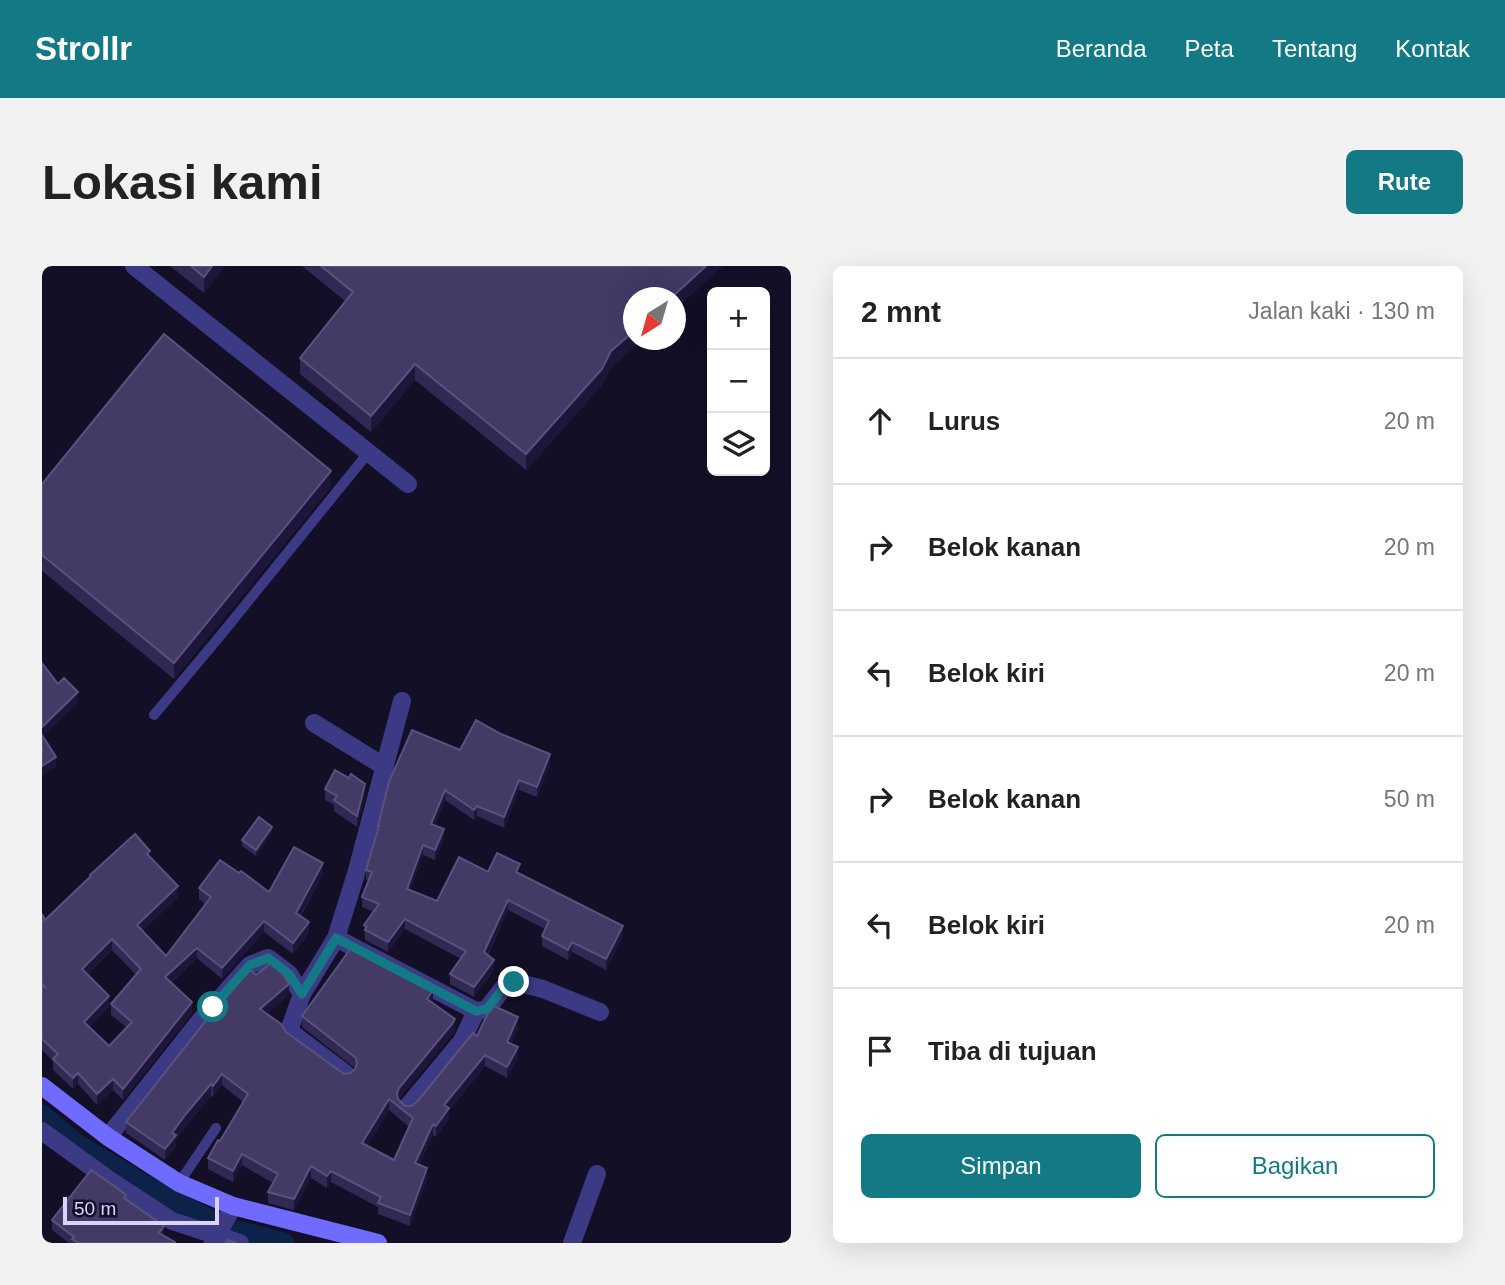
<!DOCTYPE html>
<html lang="id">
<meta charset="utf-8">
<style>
:root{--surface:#fff;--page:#f2f2f2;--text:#222;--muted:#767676;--line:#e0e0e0;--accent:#137a85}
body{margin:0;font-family:Helvetica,sans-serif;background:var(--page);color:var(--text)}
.controls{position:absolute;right:21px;top:21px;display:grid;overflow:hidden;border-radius:10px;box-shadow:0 7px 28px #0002}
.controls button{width:63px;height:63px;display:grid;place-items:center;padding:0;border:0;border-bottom:2px solid var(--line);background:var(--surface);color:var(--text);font:35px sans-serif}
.compass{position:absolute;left:581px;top:21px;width:63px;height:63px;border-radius:50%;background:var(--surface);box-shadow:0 7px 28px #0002;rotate:217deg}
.scale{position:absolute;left:21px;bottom:18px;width:156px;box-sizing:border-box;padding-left:7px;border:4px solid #d9d4ff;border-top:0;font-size:19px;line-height:24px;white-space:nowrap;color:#d9d4ff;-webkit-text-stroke:5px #130f26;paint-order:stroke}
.stop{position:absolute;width:21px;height:21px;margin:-16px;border:5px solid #137a85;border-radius:50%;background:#fff}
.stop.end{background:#137a85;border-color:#fff;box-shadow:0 2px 7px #0008}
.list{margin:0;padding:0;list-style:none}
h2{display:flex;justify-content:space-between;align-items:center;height:91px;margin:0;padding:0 28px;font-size:30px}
h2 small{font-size:23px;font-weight:400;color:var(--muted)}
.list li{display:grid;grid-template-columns:46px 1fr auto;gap:21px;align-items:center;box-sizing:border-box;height:126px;padding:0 28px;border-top:2px solid var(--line)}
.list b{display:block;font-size:26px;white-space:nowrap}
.list em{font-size:23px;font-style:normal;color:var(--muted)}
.actions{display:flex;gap:14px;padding:21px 28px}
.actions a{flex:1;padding:16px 0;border:2px solid var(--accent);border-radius:10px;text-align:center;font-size:24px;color:var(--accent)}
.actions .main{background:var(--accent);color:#fff}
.icon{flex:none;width:38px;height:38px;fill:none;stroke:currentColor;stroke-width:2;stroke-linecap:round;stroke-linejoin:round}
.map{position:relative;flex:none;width:749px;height:977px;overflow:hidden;border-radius:10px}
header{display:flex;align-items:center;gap:42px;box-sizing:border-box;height:98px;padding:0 35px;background:var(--accent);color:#fff}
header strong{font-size:33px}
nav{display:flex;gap:38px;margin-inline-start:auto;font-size:24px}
.intro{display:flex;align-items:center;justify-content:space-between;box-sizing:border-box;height:168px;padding:0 42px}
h1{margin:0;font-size:49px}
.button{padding:18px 32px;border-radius:10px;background:var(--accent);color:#fff;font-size:24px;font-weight:700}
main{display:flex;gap:42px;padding:0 42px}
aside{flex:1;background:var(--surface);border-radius:10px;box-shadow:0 7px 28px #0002}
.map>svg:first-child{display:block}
</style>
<header>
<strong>Strollr</strong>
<nav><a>Beranda</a><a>Peta</a><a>Tentang</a><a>Kontak</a></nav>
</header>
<div class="intro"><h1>Lokasi kami</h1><a class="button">Rute</a></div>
<main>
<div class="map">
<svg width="749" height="977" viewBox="0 0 749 977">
<rect width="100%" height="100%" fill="#130f26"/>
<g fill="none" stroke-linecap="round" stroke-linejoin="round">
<polyline stroke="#0c2248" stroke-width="21" points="0,849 33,877 104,920 183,962 242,977"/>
<g stroke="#3d3a85" stroke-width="10">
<polyline points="112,449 183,364 326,187"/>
<polyline points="137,917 174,862"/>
</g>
<g stroke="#3d3a85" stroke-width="18">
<polyline points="92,0 366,218"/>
<polyline points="272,457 343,501"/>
<polyline points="294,672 434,745 445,743 461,722 473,716 501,723 558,746"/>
<polyline points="260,728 249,759 249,764 251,768 304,808"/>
<polyline points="366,840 420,775 434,745"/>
<polyline points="0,865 66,913 130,955 198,977"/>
<polyline points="66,871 157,756 171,741 189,720 208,699 226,692 247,708 260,728 294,672 314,608 360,435"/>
<polyline points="171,977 191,940"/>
<polyline points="530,977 555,908"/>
</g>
<polyline stroke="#6f6bff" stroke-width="18" points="0,820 66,871 137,917 191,940 336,977"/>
</g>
<g fill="#312854" fill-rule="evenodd">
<polygon points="128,0 183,0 162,27"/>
<polygon points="260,0 681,0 592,74 600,74 569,102 560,119 484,204 373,114 329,166 258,108 258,92 303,35"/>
<polygon points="0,218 289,221 132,413 0,305"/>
<polygon points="418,484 508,498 495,531 477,524 462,562 435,550 432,554 403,534 393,559 402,573 393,594 381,589 368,624 395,635 446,606 478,607 581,670 564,704 530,686 526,694 500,680 500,670 503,663 466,644 446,689 452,704 432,731 408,718 408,708 419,693 363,663 346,686 323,674 322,659 332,646 320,641 320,631 327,615 324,614 324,604 336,565 336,560"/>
<polygon points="283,523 323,529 315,561 292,545 292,539 283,534"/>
<polygon points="230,566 214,590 200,580 200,574"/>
<path d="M108,592L136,631L100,665L124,690L163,638L157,633V622L197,607L227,626L281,608L259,650L267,667L251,688L222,666L180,713L155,692L129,717L150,747L81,834L71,824L55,839L36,818L31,823L11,804V795L0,784V648L3,654L48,611V609ZM70,684L94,709L69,738V749L85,762L67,780L47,761L67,741L45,709Z"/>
<path d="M214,709L247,729L225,748L244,766L302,808L309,807L314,803L260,761V750L391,735L390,737L413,764L410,769L357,833L363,840H369L375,836L435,770L476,763L469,778L476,792L465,812L443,800L407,845V853L394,871L391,869L377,899L385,913L368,960L336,948V941L289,916L285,922L269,912L252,944L226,937V926L231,917L200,899L191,916L166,903V892L178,875L201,836L180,819L171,831L169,830L143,861L134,873V880L123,894L84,867V856ZM347,844L367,861L352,894L325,880Z"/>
<polygon points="84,933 122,970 133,977 27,977 10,964 10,954"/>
</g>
<g fill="#1d163a">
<polygon points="170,0 183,0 162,27 162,11"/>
<polygon points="664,0 681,0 634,43 634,32 629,32"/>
<polygon points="592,65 592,74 600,74 569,102 560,119 484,204 484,188 569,85"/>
<polygon points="373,98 373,114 329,166 329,150"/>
<polygon points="289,205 289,221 132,413 132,397"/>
<polygon points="36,426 36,437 0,471 0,461"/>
<polygon points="508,488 508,498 495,531 495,521"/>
<polygon points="14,491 14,501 0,510 0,500"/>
<polygon points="477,514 477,524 462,562 462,551"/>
<polygon points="323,518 323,529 315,561 315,550"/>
<polygon points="403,524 403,534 389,568 389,558"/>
<polygon points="435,540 435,550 432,554 432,544"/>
<polygon points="230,561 230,566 214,590 214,584"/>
<polygon points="402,563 402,573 393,594 393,584"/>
<polygon points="381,579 381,589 365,633 365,623"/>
<polygon points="281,597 281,608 254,657 254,647"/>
<polygon points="136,620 136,631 95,670 95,659"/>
<polygon points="466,634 466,644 442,696 442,686"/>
<polygon points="363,653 363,663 346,686 346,676"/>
<polygon points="222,655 222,666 180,713 180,702"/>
<polygon points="267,656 267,667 251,688 251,677"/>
<polygon points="581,660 581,670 564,704 564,693"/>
<polygon points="70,673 70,684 40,714 40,703"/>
<polygon points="530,676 530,686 526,694 526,684"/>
<polygon points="155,682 155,692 123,722 123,711"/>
<polygon points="452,694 452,704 432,731 432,721"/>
<polygon points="247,718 247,729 218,754 218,743"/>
<polygon points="391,724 391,735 385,744 385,733"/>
<polygon points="67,730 67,741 42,767 42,756"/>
<polygon points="150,736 150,747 81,834 81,823"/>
<polygon points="476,751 476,763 465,787 465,776"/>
<polygon points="413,753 413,764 410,769 357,833 355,839 355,828 357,822"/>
<polygon points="476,781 476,792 465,812 465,801"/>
<polygon points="443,789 443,800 407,845 407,853 394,871 394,860 402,839"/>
<polygon points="36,807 36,818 31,823 31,812"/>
<polygon points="180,808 180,819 171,831 171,820"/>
<polygon points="71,813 71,824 55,839 55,828"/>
<polygon points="169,818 169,830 134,873 134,880 123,894 123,883 130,867"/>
<polygon points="347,833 347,844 320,888 320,877"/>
<polygon points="391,858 391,869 373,908 373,897"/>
<polygon points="200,888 200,899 191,916 191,905"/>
<polygon points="269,900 269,912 252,944 252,933"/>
<polygon points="385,902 385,913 368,960 368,949"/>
<polygon points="289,905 289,916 285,922 285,910"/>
<polygon points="122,960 122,970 117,967"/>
</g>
<g fill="#433a66" stroke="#5a527e" stroke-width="2" fill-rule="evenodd">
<polygon points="149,0 170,0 162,11"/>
<polygon points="279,0 664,0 629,32 592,32 592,65 569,85 560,103 484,188 373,98 329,150 258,92 311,26"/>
<polygon points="122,68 289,205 132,397 0,289 0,218"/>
<polygon points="0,397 16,418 22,412 36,426 0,461"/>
<polygon points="434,454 459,468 508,488 495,521 477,514 462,551 435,540 432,544 403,524 389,558 402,563 393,584 381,579 365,623 395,635 417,591 446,606 455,587 478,598 474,606 581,660 564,693 530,676 526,684 500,670 507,655 466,634 442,686 452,694 432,721 408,708 424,685 363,653 346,676 323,664 325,661 322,659 337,638 320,631 330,606 324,604 337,560 336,560 347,516 370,464 418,484"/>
<polygon points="0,469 14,491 0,500"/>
<polygon points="293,504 307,512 309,508 323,518 315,550 292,534 295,530 283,523"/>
<polygon points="217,551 230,561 214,584 200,574"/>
<path d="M93,568L108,585L105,588L136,620L95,659L124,690L169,631L157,622L178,594L197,607L199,605L227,626L252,581L281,597L254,647L267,656L251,677L222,655L180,702L155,682L123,711L150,736L81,823L71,813L55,828L36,807L31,812L11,793L16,788L0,773V719L4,722L0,717V648L3,654L49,610L48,609ZM70,673L99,703L69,738L90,756L67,780L42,756L67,730L40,703Z"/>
<path d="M309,682L391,724L385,733L413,753L410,758L357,822L355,828L356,833L363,840H369L375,836L431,767L435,770L448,743L452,740L476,751L465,776L476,781L465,801L443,789L402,839L407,842L394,860L391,858L373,897L385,902L368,949L336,937L339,931L289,905L285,910L269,900L252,933L226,926L236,908L200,888L191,905L166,892L176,874L178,875L206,828L180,808L171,820L169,818L143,849L130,867L134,869L123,883L84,856L166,752L208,704L214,709L229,697L239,705L247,718L218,743L239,758L244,766L302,808L309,807L313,803L315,798L314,792L260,750ZM347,833L371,852L352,894L320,877Z"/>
<polygon points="49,904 75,922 84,929 82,932 122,960 117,967 133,976 133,977 36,977 30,973 32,971 10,954"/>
<polygon points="185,974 194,977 195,977 183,977"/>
</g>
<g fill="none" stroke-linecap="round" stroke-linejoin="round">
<polyline stroke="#137a85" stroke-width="9" points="171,741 189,720 208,699 226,692 247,708 260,728 294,672 434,745 445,743 461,722 472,716"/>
</g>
</svg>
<div class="controls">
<button>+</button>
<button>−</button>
<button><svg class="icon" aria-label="layers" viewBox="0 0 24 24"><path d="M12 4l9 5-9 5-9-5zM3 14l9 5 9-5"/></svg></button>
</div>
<svg class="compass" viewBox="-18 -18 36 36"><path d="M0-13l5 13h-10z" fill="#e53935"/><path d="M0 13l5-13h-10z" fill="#767676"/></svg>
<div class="scale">50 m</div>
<div class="stop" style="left:171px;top:741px"></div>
<div class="stop end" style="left:472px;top:716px"></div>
</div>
<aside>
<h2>2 mnt<small>Jalan kaki · 130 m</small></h2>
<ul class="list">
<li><svg class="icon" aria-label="ahead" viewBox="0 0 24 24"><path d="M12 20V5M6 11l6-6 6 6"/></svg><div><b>Lurus</b></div><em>20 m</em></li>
<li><svg class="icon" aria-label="right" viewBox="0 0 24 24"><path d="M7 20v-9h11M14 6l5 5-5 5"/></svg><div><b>Belok kanan</b></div><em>20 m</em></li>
<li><svg class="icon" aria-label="left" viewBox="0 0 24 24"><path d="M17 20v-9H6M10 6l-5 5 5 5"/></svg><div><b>Belok kiri</b></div><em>20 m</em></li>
<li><svg class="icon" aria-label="right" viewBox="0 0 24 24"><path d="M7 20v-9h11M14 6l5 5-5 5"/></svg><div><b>Belok kanan</b></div><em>50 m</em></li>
<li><svg class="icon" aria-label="left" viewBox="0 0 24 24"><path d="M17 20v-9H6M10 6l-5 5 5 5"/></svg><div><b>Belok kiri</b></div><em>20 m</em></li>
<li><svg class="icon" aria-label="arrive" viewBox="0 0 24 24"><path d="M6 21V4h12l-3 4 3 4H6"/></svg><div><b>Tiba di tujuan</b></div></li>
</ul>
<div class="actions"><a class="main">Simpan</a><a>Bagikan</a></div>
</aside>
</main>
